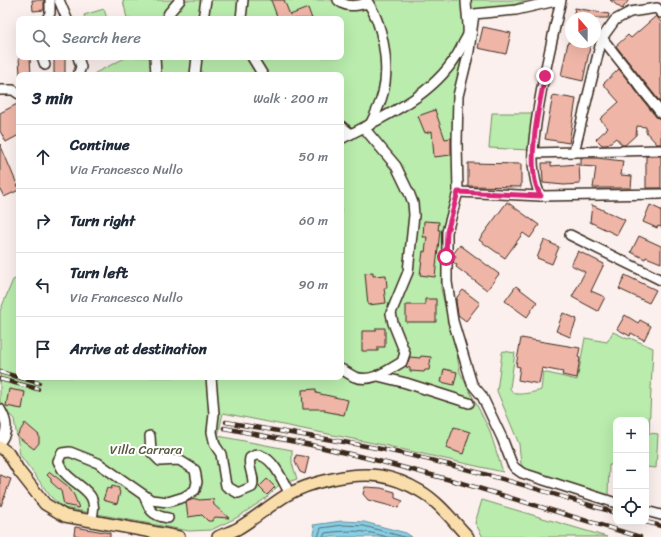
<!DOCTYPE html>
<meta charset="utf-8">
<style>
:root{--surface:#fff;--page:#f6f6f7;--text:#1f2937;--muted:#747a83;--line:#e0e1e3}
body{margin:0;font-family:Sriracha,sans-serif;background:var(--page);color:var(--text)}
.controls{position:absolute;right:12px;bottom:12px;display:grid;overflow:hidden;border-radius:8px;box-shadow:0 4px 16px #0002}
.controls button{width:36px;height:36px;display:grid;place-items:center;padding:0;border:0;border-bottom:1px solid var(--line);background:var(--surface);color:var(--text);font:20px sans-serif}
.compass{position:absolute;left:565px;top:12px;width:36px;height:36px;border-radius:50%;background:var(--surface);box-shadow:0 4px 16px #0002;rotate:339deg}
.stop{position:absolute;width:12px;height:12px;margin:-9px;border:3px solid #db2777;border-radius:50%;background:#fff}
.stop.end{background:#db2777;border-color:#fff;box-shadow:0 1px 4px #0008}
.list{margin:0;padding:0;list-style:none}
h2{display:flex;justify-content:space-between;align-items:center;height:52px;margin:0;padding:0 16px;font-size:17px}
h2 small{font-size:13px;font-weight:400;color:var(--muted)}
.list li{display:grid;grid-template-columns:26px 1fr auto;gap:12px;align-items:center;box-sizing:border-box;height:64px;padding:0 16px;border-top:1px solid var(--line)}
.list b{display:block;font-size:15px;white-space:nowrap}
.list p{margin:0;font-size:13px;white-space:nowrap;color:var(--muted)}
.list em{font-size:13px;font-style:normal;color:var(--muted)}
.icon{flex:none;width:22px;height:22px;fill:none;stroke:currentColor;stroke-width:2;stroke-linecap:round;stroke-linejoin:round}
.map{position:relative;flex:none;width:661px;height:537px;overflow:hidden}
.search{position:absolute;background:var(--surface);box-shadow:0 4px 16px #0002;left:16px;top:16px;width:328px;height:44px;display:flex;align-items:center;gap:10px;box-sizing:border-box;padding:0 14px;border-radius:8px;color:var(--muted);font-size:15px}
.panel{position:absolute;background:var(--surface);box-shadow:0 4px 16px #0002;left:16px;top:72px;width:328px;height:308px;border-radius:8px}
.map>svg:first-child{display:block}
</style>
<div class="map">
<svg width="661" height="537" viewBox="0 0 661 537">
<rect width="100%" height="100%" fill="#fcf0ee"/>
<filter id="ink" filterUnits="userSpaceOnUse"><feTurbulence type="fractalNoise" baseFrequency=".025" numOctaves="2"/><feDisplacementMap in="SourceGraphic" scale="8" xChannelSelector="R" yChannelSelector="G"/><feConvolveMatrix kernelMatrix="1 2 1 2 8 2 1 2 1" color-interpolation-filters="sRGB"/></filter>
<g filter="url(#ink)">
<g fill="#b9ecad" stroke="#7a8b66">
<polygon points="123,0 527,0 510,6 473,9 468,45 453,95 454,188 443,226 441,289 457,355 460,372 489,429 503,472 383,445 223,413 218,436 292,450 292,463 297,479 291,481 289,480 280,484 266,498 238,517 211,530 189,531 64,508 51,497 20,455 14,419 0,405 0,311 13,280 19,277 19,377 341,377 341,75 94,75 95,73 127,57 341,57 341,19 127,19"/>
<polygon points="104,9 107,19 85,19 84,15"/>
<polygon points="492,113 533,113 529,150 489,148"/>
<path d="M613,332L628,339L630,338L653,348L649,433L658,434L656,468L646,467V420H616V465H609L608,495L524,469L521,464L519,444L497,391L502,353L503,351L515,353L510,388C511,390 512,392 514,393C517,396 536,392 541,390L543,372L577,380L585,338L607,342Z"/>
<polygon points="482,500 607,537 483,537 475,523"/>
</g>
<polygon fill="#86cfe6" stroke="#688d96" points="342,521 364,522 406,533 412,537 313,537 315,530 313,525"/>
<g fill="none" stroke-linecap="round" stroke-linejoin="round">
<g stroke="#596c6e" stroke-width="1">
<polyline points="318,537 321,528 343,525 364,526 404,537"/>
<path d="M323,537L325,533C347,530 366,530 387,537"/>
</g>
</g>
<g fill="#efb6a8" stroke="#3b2a1e">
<polygon points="32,0 44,0 44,10 33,11"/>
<polygon points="271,0 284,0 290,15 308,8 312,19 278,19"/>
<polygon points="610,0 629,0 622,9"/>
<polygon points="575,8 609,14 608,18 573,18"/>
<polygon points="656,16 661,22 661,103 616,46 628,35 631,38"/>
<polygon points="483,27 511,33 506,54 478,48"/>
<polygon points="568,42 591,42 583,81 561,76"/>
<polygon points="19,57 30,57 31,75 20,75"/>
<rect x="54" y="57" width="11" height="18"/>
<polygon points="619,69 656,117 661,119 661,144 657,144 646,132 646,127 637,126 636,135 625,145 622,145 616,138 607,145 602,145 596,139 608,128 600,119 619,102 603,84"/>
<polygon points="553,95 576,99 569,143 545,139"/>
<polygon points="19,103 19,135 6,142 0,131 0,113"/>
<polygon points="435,110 445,139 451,138 451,155 434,157 432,131 425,133 418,116"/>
<polygon points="0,144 19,189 19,190 4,197 0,189"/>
<rect x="646" y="156" width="15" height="32"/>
<polygon points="581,158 597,158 623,161 621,175 632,176 631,188 593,188 596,167 581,166"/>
<polygon points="468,163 521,164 521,187 468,186"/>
<polygon points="542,163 551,163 551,166 579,164 580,184 564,185 543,183"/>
<polygon points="507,202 539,225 530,238 523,233 505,258 479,240"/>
<polygon points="592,205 625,220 617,235 590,222"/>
<polygon points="650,205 661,210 661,227 658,226 657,228 643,222"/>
<polygon points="424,221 439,222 438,230 440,230 435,277 420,275 423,251 425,252 427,237 423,237"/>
<polygon points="639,236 661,246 661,263 646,257 645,259 631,252"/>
<polygon points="544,240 559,247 552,264 537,258"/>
<polygon points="460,245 499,274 487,290 456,267 457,265 453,262 456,256 453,254"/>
<polygon points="578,251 604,264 591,291 605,297 598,311 572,297 585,272 571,265"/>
<polygon points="373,272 373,276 386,275 387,288 384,288 386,303 368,305 365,273"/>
<polygon points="625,275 656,290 649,303 619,289"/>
<polygon points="516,286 537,302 527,317 505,301"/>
<polygon points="463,290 480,303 466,321 458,315 456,301 457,297"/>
<polygon points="425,299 436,299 436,322 406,322 406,305 425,305"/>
<polygon points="563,313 577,319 570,337 556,331"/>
<polygon points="625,315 638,323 640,320 651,326 644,340 631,333 630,336 617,329"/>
<polygon points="376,328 385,328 385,347 378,347 378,351 362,351 362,331 376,331"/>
<polygon points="521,338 580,348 578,357 580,358 577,378 562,375 563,372 542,368 539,384 518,380 520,367 516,366"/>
<polygon points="421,356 431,357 429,370 425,370 424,372 410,371 410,368 406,367 410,357 420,358"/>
<polygon points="444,369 457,372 454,385 441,382"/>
<polygon points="9,389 25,392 22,409 6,406"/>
<polygon points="316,389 316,393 348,400 344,415 324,411 325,409 303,409 302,390"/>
<polygon points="25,423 39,435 39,443 34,449 17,436"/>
<polygon points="454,427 470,432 463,454 446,448"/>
<polygon points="296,455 309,457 305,474 300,472 295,462"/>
<polygon points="50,472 70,488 69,488 74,495 79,508 64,505 61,491 51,482 51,479 47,475"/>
<polygon points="0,475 11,479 1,506 0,505"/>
<polygon points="267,479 275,487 267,495 259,487"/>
<polygon points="112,486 119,488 119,491 120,492 117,504 103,500 107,488 111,489"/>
<polygon points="365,487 381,488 395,492 395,498 403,501 398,508 368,500 363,494"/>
<polygon points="197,499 199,500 213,499 214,505 229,518 215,517 212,521 208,521 202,515 188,517 186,502 191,500"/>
<polygon points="75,527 110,533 110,537 83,537 74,535"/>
</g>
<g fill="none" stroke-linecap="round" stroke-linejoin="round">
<g stroke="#3b2a1e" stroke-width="12">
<g id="minor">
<polyline points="59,0 67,19"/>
<path d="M338,0C347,9 358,5 368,3"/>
<path d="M366,0C383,22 390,66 383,93C380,105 375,115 370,125"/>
<polyline points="560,0 516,10 474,14 469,51 458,96 457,143 458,192 447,232 447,282 453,321 472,384 482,396 502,438 512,464 515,468 522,473 616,503"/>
<polyline points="47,19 50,13 50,0"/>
<polyline points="166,19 169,13 180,0"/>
<polyline points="203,19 206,0"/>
<polyline points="241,19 243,0"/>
<polyline points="602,38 661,113"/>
<polyline points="42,57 45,65"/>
<polyline points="155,57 156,75"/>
<polyline points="252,57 263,75"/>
<polyline points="78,75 81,67 78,57"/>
<polyline points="195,75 197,57"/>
<polyline points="0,90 13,90 19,94"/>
<polyline points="341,126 351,134"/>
<path d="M341,139C385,116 437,95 461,48C463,43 467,38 468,34C469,26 466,8 466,0"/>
<polyline points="574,152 602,38 615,20 630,12 657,8 661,13"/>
<polyline points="533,153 661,150"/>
<polyline points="458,192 541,196 661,194"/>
<path d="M541,196C535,187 532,163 533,151C537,101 550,50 561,0"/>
<polyline points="570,235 661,280"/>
<path d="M341,369C345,371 350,375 355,377C372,383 388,370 402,362L405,353L393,323L391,313L408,272L414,215L413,203L410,195L396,166L364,128"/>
<polyline points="378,376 406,383 469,403"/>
<path d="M211,377L214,414L212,432L215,445L221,454L226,486L238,493L252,487C256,478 247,468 250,458C253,456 258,454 262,456C275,461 283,482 290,494"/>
<path d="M0,409C7,421 9,431 0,442"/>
<path d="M144,495C149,509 151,516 168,518"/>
<polyline points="646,511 661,515"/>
<path d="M91,521C101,491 80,490 64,472C62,469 60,465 58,461L62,453L70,452L98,463L151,500L168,502L184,497L195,490L197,482L195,470L179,460L160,461L151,452L150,436"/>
</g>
</g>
<g stroke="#3b2a1e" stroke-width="14">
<g id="major">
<polyline points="0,447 8,453 19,471 45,504 65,516 179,537"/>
<path d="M218,537C224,534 231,532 237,529C254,519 269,506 285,496C309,482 352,472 380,476C393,478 408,484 420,491C439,502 453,521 468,537"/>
</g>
</g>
<use href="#minor" stroke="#fff" stroke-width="9"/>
<use href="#major" stroke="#f9deab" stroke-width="11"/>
<g stroke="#3b2a1e" stroke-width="4.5">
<g id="rail">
<polyline points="0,372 39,383"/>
<polyline points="0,379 38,389"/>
<path d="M226,422C276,431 326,438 376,448C457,464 537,489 616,513"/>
<polyline points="224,428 311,445 367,458 458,482 640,537"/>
<polyline points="646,522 661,526"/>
</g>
</g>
<use href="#rail" stroke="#fff" stroke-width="3" stroke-dasharray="9" stroke-linecap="butt"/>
</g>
</g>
<g fill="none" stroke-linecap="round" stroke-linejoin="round" filter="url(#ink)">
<path stroke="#db2777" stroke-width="5" d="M446,257L447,232L458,192L541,196C524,171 539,105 545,76"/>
</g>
<g text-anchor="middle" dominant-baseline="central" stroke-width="4" stroke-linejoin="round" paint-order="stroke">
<g font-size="13" fill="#5a5a42" stroke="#fff">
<text x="146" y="449">Villa Carrara</text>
</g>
</g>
</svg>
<div class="controls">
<button>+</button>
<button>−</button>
<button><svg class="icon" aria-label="locate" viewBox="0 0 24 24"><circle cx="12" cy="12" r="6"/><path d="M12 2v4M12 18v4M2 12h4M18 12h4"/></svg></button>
</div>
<svg class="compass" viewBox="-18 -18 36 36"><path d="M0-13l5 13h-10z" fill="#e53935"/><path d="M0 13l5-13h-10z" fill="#747a83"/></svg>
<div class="stop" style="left:446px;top:257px"></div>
<div class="stop end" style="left:545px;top:76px"></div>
<div class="search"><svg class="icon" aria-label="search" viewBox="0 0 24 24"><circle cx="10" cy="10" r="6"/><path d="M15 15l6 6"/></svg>Search here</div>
<section class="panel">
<h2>3 min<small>Walk · 200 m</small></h2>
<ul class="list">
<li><svg class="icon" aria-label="ahead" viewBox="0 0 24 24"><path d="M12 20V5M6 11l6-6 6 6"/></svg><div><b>Continue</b><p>Via Francesco Nullo</p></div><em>50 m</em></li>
<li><svg class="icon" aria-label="right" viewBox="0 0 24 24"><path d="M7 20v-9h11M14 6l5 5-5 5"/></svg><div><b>Turn right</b></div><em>60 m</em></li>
<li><svg class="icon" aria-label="left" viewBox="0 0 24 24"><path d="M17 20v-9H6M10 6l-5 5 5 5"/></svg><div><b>Turn left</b><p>Via Francesco Nullo</p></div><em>90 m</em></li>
<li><svg class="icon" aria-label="arrive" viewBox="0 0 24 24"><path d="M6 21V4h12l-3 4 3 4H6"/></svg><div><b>Arrive at destination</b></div></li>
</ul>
</section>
</div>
